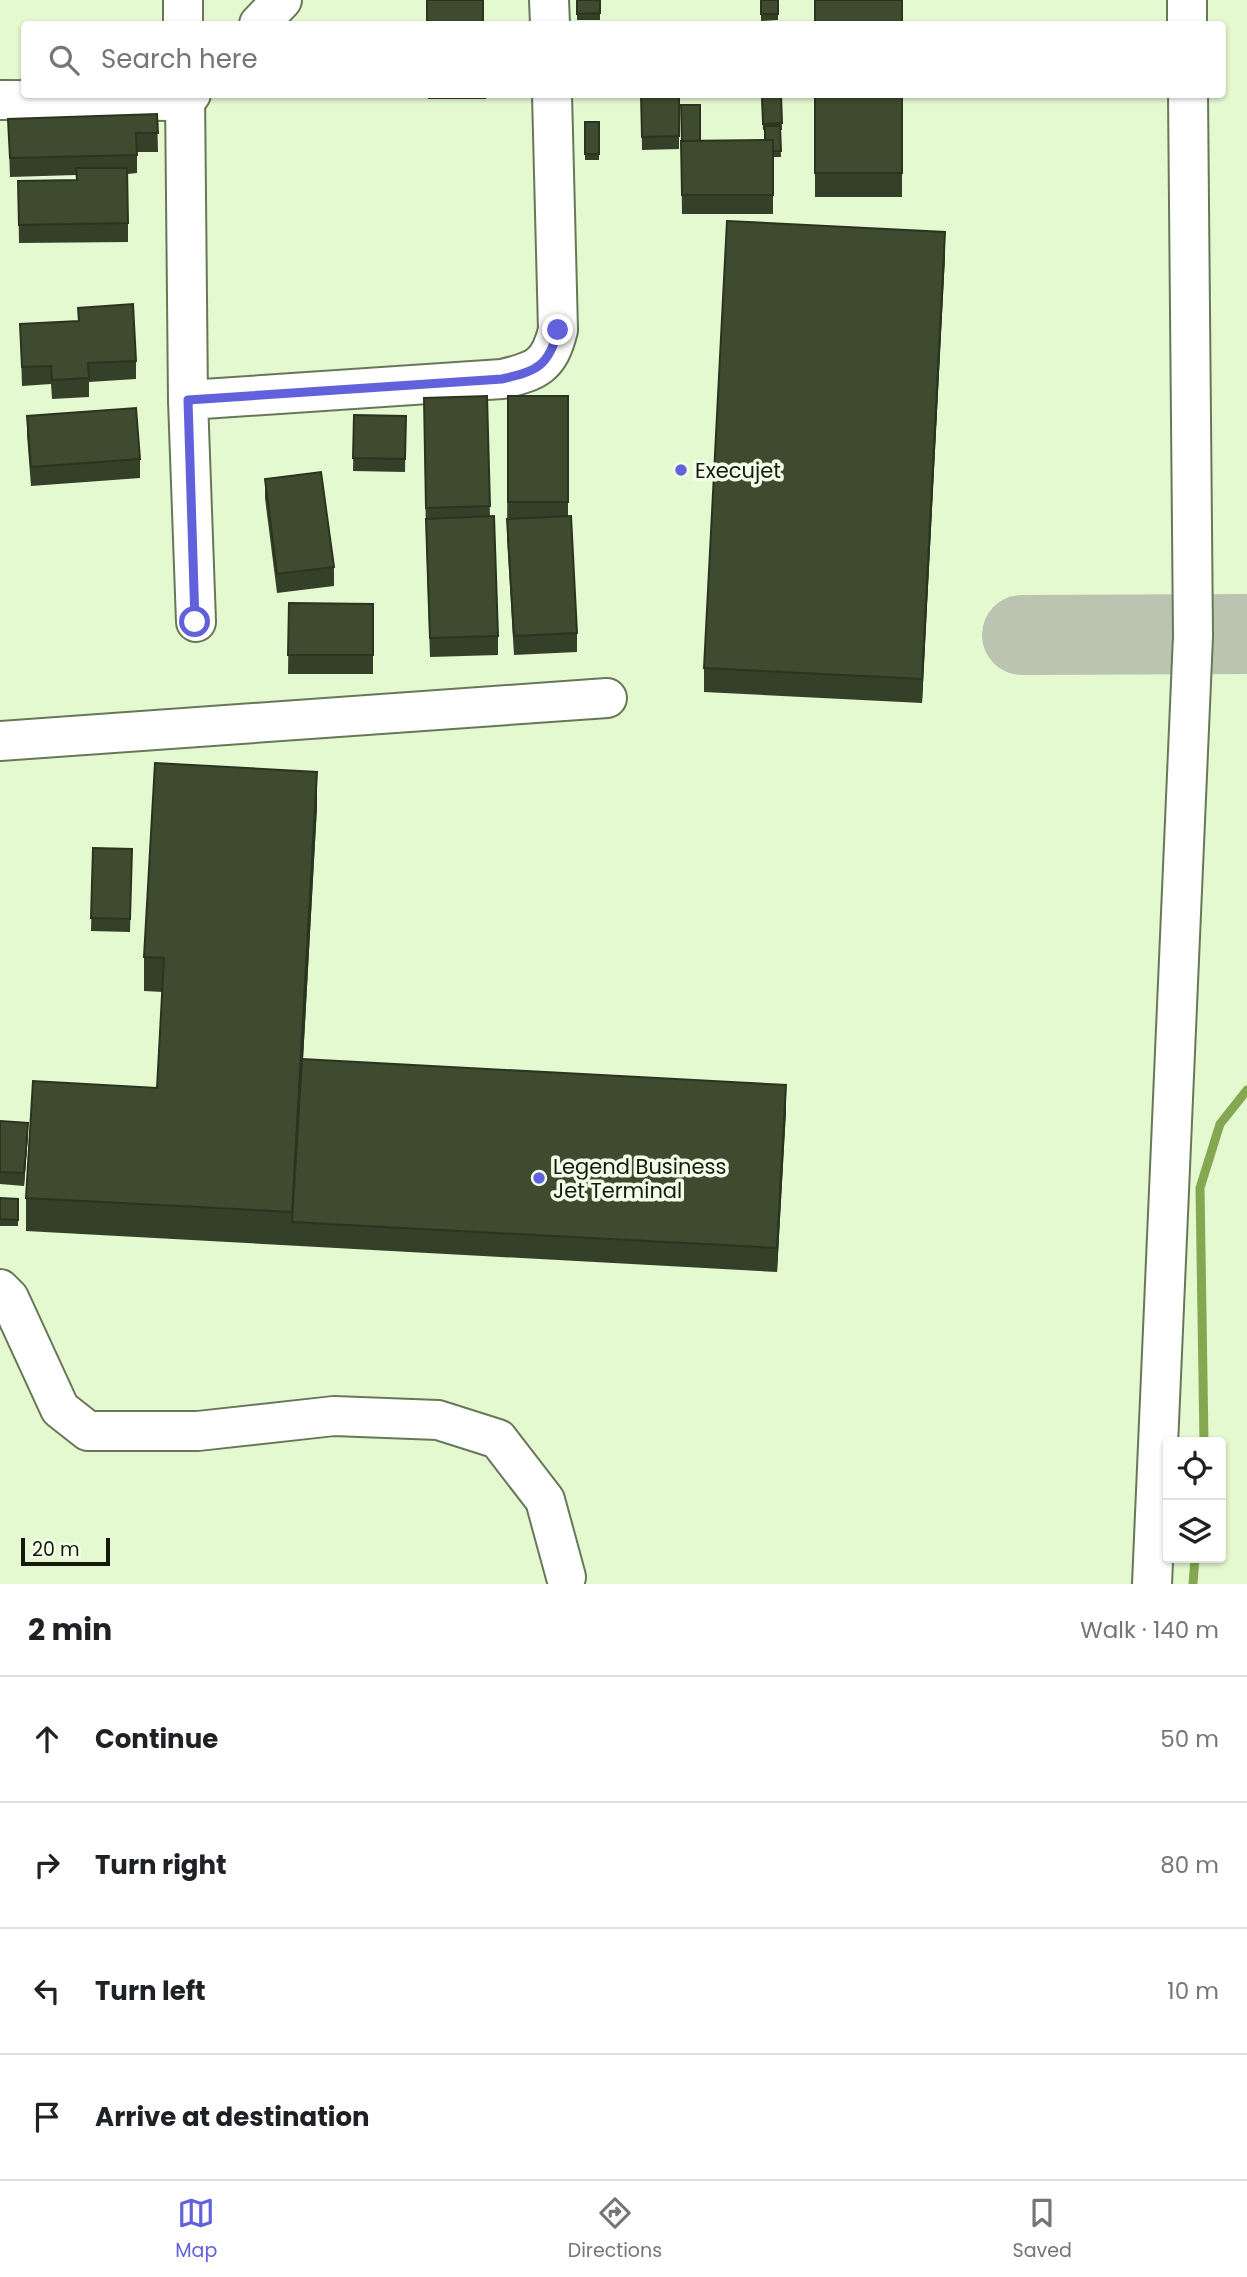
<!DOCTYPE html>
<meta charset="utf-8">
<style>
:root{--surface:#fff;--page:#f2f2f2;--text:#202124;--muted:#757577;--line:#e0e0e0;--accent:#6162db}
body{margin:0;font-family:Poppins,sans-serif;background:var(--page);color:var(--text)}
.controls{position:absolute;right:21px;bottom:21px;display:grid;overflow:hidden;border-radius:7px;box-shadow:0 2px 5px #0004}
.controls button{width:63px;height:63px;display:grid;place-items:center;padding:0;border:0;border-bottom:2px solid var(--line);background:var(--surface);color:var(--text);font:35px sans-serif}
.scale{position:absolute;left:21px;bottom:18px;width:89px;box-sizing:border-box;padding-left:7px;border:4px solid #14190d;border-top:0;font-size:19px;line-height:24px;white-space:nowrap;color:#14190d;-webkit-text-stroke:5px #f3fee9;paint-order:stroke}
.stop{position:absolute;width:21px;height:21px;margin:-16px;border:5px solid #6162db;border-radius:50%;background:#fff}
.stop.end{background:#6162db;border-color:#fff;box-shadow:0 2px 7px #0008}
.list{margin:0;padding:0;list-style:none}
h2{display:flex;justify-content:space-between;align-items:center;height:91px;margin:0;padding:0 28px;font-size:30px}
h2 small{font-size:23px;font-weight:400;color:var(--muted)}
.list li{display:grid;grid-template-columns:46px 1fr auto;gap:21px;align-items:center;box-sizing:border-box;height:126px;padding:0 28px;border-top:2px solid var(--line)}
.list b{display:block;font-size:26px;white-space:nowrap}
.list em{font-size:23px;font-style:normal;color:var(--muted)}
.icon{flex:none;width:38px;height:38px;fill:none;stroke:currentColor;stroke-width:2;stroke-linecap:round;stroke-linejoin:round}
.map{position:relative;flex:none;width:1247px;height:1584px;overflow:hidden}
.search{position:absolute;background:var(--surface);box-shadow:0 2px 5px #0004;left:21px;right:21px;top:21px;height:77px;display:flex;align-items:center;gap:18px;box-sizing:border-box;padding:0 24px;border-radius:7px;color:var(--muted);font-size:26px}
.sheet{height:595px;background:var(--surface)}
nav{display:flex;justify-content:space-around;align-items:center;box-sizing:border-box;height:98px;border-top:2px solid var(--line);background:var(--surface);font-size:19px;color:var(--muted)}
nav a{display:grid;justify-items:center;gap:4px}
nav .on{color:var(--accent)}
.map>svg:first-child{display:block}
</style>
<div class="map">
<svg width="1247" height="1584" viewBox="0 0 1247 1584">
<rect width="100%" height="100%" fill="#f3fee9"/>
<path fill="#e4f9cf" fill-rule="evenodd" d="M0,0H1247V1584H0ZM24,24H1222V94H24ZM1168,1442H1221V1558H1168Z"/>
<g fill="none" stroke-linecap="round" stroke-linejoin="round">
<g stroke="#83a851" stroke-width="9">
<polyline points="1204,1442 1200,1188 1220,1124 1247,1090"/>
<polyline points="1193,1584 1195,1558"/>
</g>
<polyline stroke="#bac4b1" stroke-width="80" points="1022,635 1247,634"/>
<g stroke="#687758" stroke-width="42">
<g id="minor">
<polyline points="183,0 183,24"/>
<polyline points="549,0 550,24"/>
<polyline points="1187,0 1187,24"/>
<polyline points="259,24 282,0"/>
<polyline points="185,94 188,400 196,622"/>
<polyline points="0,100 185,101 191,94"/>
<path d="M188,400L502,379C537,371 549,366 558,330L552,94"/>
<polyline points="0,741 607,698"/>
<polyline points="0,1289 9,1298 60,1409 88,1431 198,1431 334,1416 438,1420 498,1439 545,1500 566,1577"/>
<polyline points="1152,1584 1193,636 1188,94"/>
</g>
</g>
<use href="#minor" stroke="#fff" stroke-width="38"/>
</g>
<g fill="#354028">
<rect x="577" y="0" width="23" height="20"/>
<polygon points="761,0 778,0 778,20 761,21"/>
<rect x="428" y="94" width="58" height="5"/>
<polygon points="761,94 781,94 782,130 780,130 781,157 773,157 773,214 682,214 681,141 765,140 765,130 763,130"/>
<rect x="815" y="94" width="87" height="103"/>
<polygon points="641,95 679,95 679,149 642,150"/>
<polygon points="157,114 158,152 137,152 137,173 128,174 128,242 19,243 18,181 76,180 76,175 10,177 8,119"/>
<rect x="585" y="122" width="14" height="38"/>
<polygon points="945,256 922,703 704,692 704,668"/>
<polygon points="20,324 136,361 136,379 89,382 89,397 52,399 51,384 22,386"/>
<polygon points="487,396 490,517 498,636 498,655 430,657 426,538 424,416"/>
<polygon points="508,396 568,396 568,516 577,633 577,652 514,655 507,538"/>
<polygon points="354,415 406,416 405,472 353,471"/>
<polygon points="27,416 140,459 140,478 31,486 27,435"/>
<polygon points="265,479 334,567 334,586 277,593 265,498"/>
<polygon points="289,603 373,604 373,674 288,674"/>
<polygon points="317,806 303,1059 786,1110 777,1272 26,1231 26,1198 157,1088 163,992 144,991 144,957"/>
<polygon points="93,848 132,849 130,932 91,931"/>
<polygon points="0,1121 28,1135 24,1186 0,1184"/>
<polygon points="0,1198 18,1199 18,1226 0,1226"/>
</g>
<g fill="#2b3420">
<polygon points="945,232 945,256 922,703 922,679"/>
<polygon points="317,772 317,806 294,1222 292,1222"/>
<polygon points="786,1085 786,1110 777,1272 777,1248"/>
<polygon points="28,1123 28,1135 24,1186 24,1173"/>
</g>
<g fill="#3e4b2e" stroke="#2b3420" stroke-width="2">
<rect x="427" y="0" width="56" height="24"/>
<polygon points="577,0 600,0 600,13 577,14"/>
<rect x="761" y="0" width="17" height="14"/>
<rect x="815" y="0" width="87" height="24"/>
<polygon points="762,94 781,94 782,123 763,124"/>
<rect x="815" y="94" width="87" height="79"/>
<polygon points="641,95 679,95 679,136 642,137"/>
<polygon points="681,105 700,105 700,141 682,141"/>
<polygon points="157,114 158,133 136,133 137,155 10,158 8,119"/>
<rect x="585" y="122" width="14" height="32"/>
<polygon points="765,126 780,126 781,151 773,151 773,140 765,140"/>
<polygon points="773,140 773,195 682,195 681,141"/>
<polygon points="76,168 127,168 128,223 19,225 18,181 77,180"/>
<polygon points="727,221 945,232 922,679 704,668"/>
<polygon points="133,304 136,361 88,363 89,378 52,380 51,366 22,367 20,324 79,321 78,308"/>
<polygon points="487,396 490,506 426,508 424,398"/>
<rect x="508" y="396" width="60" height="106"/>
<polygon points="136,408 140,459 31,467 27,416"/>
<polygon points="354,415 406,416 405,459 353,458"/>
<polygon points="321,472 334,567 277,574 265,479"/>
<polygon points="494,516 498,636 430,638 426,519"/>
<polygon points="571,516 577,633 514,636 507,519"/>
<polygon points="289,603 373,604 373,655 288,655"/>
<polygon points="155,763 317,772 292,1212 26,1198 33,1081 157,1088 164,958 144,957"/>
<polygon points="93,848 132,849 130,919 91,918"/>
<polygon points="302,1059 786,1085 777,1248 292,1222"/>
<polygon points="0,1121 28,1123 24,1173 0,1172"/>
<polygon points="0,1198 18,1199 18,1220 0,1219"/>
</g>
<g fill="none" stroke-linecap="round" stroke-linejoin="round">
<path stroke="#6162db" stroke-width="9" d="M195,622L188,400L502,379C537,371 549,366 558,330"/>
</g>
<g fill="#6162db" stroke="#f3fee9" stroke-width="2.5">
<circle cx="681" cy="470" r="7"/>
<circle cx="539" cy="1178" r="7"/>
</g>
<g text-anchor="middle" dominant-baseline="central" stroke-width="7" stroke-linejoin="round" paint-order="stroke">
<g font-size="21" fill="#14190d" stroke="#f3fee9" text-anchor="start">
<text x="695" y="470">Execujet</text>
<text x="553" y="1166">Legend Business<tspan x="553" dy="24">Jet Terminal</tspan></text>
</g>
</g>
</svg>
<div class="controls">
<button><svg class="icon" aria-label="locate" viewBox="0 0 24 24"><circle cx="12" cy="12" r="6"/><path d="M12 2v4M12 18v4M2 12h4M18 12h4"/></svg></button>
<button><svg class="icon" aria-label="layers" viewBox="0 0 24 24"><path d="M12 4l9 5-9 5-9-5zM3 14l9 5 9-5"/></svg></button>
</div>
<div class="scale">20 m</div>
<div class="stop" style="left:195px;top:622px"></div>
<div class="stop end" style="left:558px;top:330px"></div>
<div class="search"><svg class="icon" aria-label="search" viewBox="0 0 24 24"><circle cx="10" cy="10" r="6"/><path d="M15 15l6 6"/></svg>Search here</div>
</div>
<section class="sheet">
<h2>2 min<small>Walk · 140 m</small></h2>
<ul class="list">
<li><svg class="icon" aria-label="ahead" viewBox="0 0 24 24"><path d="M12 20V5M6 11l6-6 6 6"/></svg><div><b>Continue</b></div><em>50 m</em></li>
<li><svg class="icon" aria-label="right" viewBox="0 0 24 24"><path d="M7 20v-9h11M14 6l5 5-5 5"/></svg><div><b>Turn right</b></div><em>80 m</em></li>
<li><svg class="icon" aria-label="left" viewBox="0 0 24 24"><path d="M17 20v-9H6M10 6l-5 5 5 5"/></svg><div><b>Turn left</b></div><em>10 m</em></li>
<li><svg class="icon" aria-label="arrive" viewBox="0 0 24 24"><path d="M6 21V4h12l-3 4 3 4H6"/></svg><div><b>Arrive at destination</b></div></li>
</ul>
</section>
<nav>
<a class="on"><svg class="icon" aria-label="map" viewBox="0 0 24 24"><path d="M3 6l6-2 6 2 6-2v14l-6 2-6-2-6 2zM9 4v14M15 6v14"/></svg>Map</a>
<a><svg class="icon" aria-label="directions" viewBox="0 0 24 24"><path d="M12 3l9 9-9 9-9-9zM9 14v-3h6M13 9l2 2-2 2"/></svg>Directions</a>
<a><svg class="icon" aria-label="saved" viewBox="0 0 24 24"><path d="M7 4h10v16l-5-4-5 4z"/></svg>Saved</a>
</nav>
